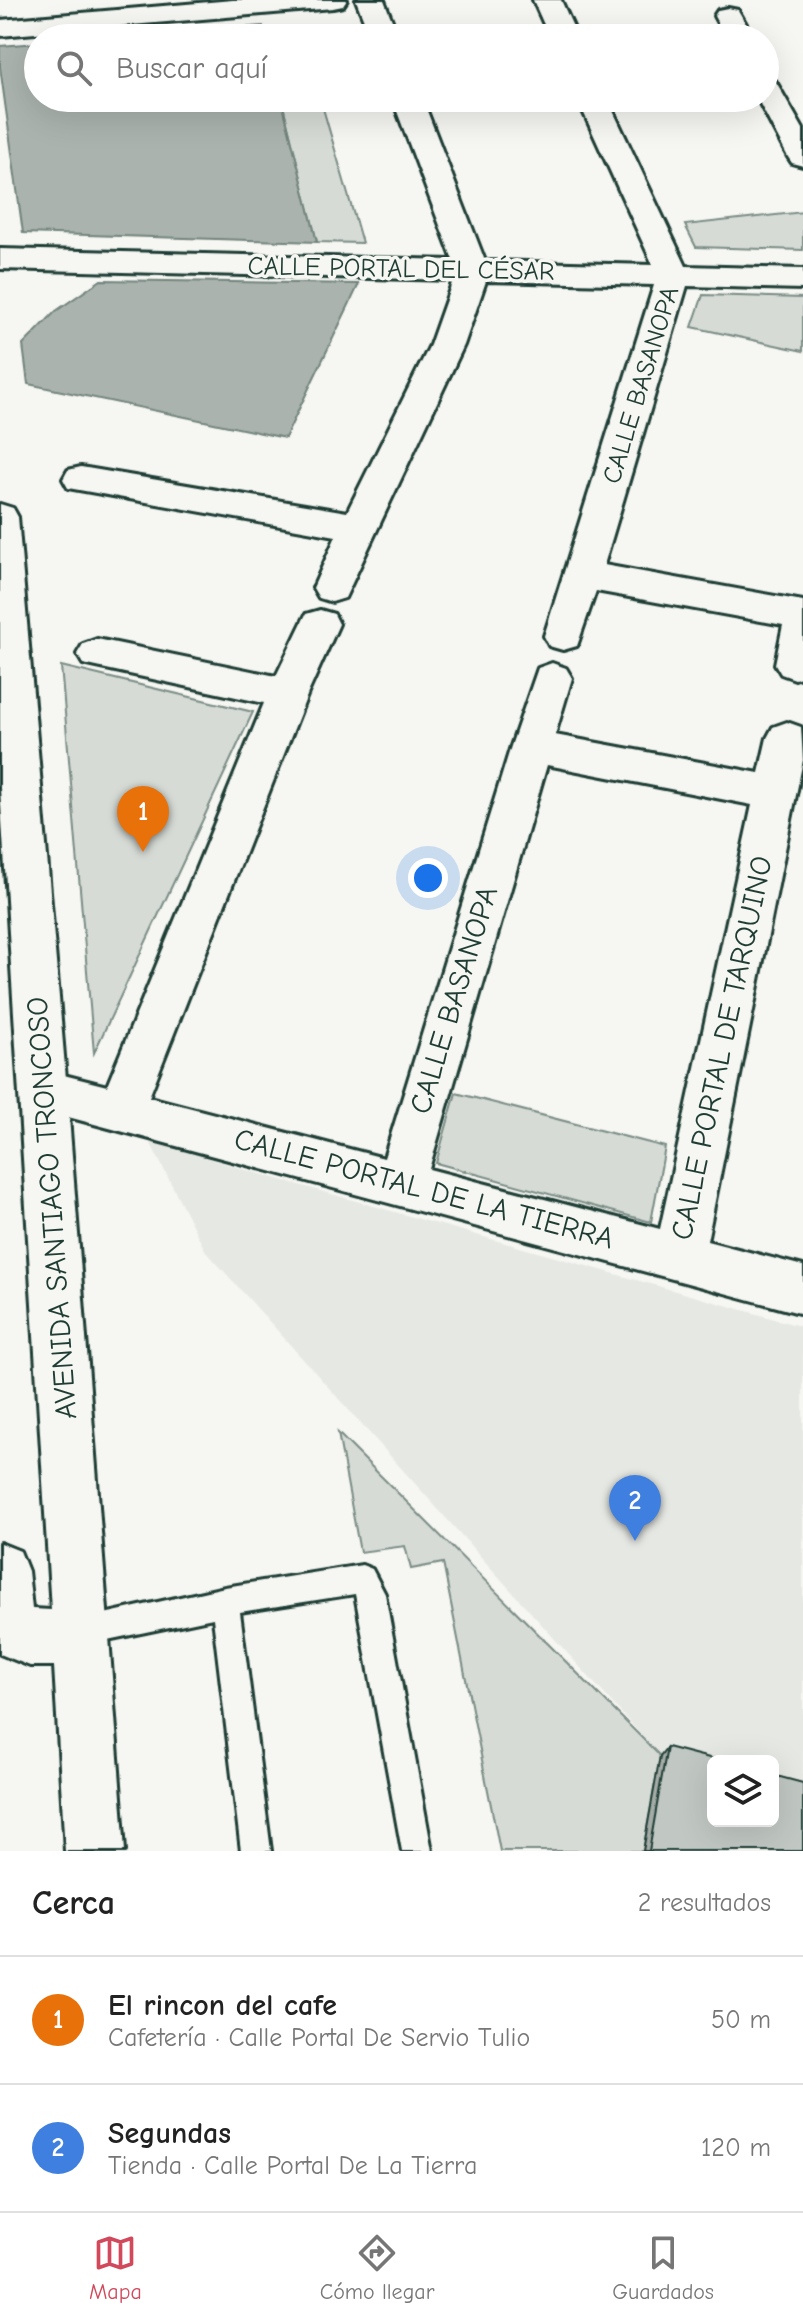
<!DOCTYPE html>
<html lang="es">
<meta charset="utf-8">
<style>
:root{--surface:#fff;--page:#f6f6f6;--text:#222;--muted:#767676;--line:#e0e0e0;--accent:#d1495b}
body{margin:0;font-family:"Comic Neue",sans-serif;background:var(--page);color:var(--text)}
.controls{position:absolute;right:24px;bottom:24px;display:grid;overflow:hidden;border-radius:12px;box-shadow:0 8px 32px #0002}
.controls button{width:72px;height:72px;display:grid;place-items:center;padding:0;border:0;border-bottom:2px solid var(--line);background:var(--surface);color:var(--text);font:40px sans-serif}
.you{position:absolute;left:428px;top:878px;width:28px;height:28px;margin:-20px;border:6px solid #fff;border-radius:50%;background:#1a73e8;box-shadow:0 0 0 12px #1a73e833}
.badge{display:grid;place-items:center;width:52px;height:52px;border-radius:50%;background:var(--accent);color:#fff;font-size:26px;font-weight:700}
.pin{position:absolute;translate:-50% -66px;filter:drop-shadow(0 2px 4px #0008)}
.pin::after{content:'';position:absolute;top:42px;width:28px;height:24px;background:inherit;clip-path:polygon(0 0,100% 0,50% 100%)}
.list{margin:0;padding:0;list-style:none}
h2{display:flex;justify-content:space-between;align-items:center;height:104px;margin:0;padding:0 32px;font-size:34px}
h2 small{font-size:26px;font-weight:400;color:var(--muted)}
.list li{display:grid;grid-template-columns:52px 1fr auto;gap:24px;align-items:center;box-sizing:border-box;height:128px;padding:0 32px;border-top:2px solid var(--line)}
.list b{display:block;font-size:30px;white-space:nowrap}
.list p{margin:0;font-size:26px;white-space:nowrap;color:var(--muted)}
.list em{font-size:26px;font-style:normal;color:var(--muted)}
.icon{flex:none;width:44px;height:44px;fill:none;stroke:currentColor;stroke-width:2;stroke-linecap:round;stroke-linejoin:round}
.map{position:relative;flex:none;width:803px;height:1851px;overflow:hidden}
.search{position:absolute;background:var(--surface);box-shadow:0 8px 32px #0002;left:24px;right:24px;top:24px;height:88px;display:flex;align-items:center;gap:20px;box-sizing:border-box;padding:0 28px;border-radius:44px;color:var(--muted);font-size:30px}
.sheet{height:360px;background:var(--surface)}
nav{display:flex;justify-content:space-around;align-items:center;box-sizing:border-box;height:112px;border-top:2px solid var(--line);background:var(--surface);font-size:22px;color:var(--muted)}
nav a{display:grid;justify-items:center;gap:4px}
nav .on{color:var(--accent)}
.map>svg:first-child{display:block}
</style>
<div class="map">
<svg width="803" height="1851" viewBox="0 0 803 1851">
<rect width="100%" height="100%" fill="#f6f6f2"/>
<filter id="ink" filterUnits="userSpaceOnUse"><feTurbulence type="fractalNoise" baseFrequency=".0125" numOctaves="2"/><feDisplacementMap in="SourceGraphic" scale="16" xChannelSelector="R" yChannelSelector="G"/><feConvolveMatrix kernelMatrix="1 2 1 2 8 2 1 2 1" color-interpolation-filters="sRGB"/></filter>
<g filter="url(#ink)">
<polygon fill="#e6e8e4" points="149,1140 246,1170 803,1327 803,1794 773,1786 773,1761 713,1761 660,1756 205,1250"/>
<g fill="#d6dbd6" stroke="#7a8c85" stroke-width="2">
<polygon points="281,98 320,98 362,243 317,242"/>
<polygon points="803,212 803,250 696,247 685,225"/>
<polygon points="703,295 803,298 803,351 692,327"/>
<polygon points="61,666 253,712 94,1053"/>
<polygon points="456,1093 665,1147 651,1222 436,1163"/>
<polygon points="338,1433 660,1756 643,1851 500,1851 443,1563 411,1569 405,1546 360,1552"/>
</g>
<g fill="#aab3ae" stroke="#72847d" stroke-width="2">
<polygon points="263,26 266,38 104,38"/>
<polygon points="38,43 38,98 281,98 317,242 23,233 0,67 0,46"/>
<polygon points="101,280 359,284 285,438 28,384 23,345 56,311"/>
</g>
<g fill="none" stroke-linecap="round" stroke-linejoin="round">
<g stroke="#1f3d34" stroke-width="6">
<polygon id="lane" points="362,1565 372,1569 385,1594 432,1851 402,1851 355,1594 240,1612 271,1851 241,1851 213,1618 83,1645 73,1641 69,1631 73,1621 225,1587"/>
</g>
<g stroke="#1f3d34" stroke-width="6">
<g id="street">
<polygon points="356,0 384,0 399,38 371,38"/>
<polygon points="533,0 561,0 578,38 550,38"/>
<polygon points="728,8 738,10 754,38 726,38 714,16 718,10"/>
<polygon points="765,77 775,80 803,129 803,166 792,163 788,157 757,98 765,98"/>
<polygon points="392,98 422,98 485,261 653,265 577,98 607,98 686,266 803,269 803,289 687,286 604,565 803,601 803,676 795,679 781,674 775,664 783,625 596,591 577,646 563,650 549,646 544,636 654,285 486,281 464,345 345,598 332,602 319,598 313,588 336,536 68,488 63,479 68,470 81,467 347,512 430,345 453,280 0,269 0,249 453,260"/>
<path d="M320,610L334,614L339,624L308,693L149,1097L384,1158L511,746L538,668L552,663L566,668L572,678L555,735L759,773L767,738L773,727L787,722L801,727L803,760L707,1241L803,1266V1314L27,1106L21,1091L27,1076L44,1070L107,1086L264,703L83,664L77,654L83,644L97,639L276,676L306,614ZM547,765L752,805L660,1229L429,1169Z"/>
</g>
</g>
<g stroke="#1f3d34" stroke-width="6">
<g id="secondary">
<polygon points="233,0 347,0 343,6 333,8 0,36 0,20"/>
<polygon points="0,504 13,508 18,517 67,1091 108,1623 111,1631 109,1637 125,1851 65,1851 54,1666 30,1666 0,1654 0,1543 20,1551 28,1571 32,1609 51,1610 0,788"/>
</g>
</g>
<use href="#lane" fill="#f6f6f2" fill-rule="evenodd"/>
<use href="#street" fill="#f6f6f2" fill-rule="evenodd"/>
<use href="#secondary" fill="#f6f6f2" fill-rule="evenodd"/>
</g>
<polygon fill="#a6aca8" stroke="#1f3d34" stroke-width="2" points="667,1747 803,1851 643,1851 660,1756"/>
<polygon fill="#c1c8c3" stroke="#1f3d34" stroke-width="2" points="667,1747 721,1761 713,1761 713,1821 773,1821 773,1775 803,1783 803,1851 649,1851"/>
</g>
<g text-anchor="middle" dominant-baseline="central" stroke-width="7" stroke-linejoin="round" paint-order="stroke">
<g font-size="26" fill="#1f3d34" stroke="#f6f6f2">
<text transform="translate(401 269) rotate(1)">CALLE PORTAL DEL CÉSAR</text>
<text transform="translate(641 385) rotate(-73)">CALLE BASANOPA</text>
</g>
<g font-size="30" fill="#1f3d34" stroke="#f6f6f2">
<text transform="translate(454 1000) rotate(-73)">CALLE BASANOPA</text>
<text transform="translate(722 1048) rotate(-78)">CALLE PORTAL DE TARQUINO</text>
<text transform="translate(424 1189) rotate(15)">CALLE PORTAL DE LA TIERRA</text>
<text transform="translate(52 1208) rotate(-94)">AVENIDA SANTIAGO TRONCOSO</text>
</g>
</g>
</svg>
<div class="controls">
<button><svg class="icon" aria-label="layers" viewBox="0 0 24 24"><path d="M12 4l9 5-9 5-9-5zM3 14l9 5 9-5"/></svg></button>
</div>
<div class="you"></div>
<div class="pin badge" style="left:143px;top:852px;background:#e8710a">1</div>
<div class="pin badge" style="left:635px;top:1541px;background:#3f7fe0">2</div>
<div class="search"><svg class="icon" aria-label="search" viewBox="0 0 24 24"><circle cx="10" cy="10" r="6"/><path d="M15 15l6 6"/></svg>Buscar aquí</div>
</div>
<section class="sheet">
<h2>Cerca<small>2 resultados</small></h2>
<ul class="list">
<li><span class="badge" style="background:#e8710a">1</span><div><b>El rincon del cafe</b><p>Cafetería · Calle Portal De Servio Tulio</p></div><em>50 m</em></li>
<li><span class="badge" style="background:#3f7fe0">2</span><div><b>Segundas</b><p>Tienda · Calle Portal De La Tierra</p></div><em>120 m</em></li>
</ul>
</section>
<nav>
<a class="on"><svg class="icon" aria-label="map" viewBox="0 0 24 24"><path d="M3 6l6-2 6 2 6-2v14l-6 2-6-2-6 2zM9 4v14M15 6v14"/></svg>Mapa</a>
<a><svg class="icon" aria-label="directions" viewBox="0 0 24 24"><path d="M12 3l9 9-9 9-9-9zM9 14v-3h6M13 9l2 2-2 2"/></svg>Cómo llegar</a>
<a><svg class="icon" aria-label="saved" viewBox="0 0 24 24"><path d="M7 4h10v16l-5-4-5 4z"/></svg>Guardados</a>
</nav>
